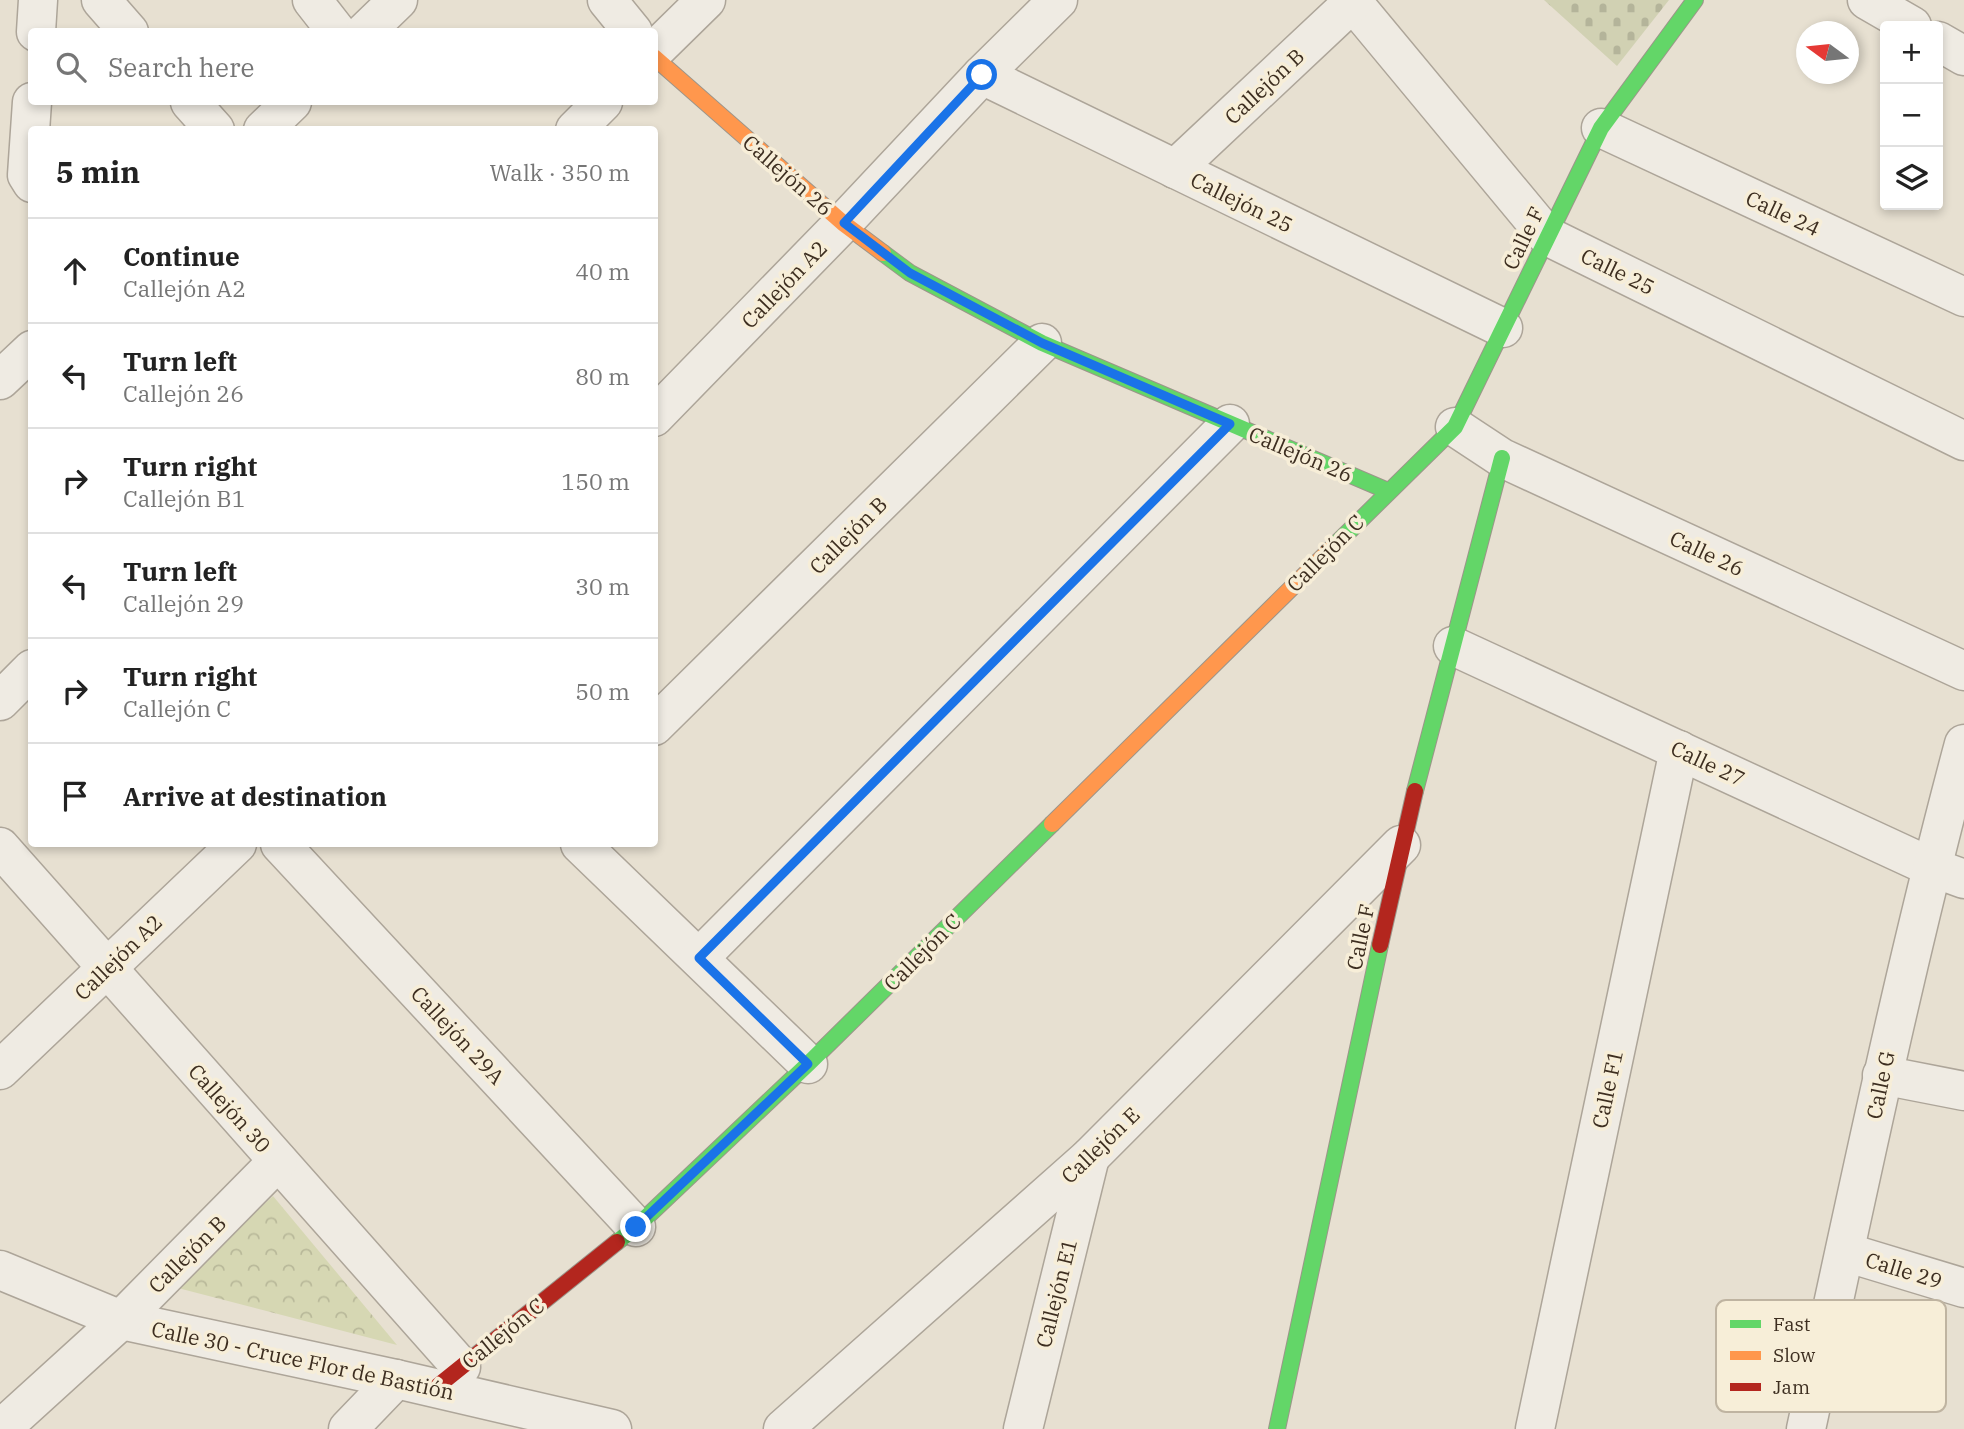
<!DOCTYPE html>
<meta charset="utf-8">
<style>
:root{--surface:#fff;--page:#f6f6f6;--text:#222;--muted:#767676;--line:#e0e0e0}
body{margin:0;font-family:"IBM Plex Serif",serif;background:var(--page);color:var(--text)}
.controls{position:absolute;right:21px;top:21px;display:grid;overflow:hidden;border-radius:7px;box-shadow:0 4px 10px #0003}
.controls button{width:63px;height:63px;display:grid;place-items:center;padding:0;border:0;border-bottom:2px solid var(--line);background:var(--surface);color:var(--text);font:35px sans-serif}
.compass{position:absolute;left:1796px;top:21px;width:63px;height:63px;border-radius:50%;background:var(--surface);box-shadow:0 4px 10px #0003;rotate:285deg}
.stop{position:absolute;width:21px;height:21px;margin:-16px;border:5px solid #1a73e8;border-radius:50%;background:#fff}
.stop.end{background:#1a73e8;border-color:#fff;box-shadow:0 2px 7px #0008}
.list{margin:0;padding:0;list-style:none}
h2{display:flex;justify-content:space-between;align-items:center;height:91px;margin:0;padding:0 28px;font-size:30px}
h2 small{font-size:23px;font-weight:400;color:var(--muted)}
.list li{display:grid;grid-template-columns:46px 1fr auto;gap:21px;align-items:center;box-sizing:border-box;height:105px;padding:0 28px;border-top:2px solid var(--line)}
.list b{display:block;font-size:26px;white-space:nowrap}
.list p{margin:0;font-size:23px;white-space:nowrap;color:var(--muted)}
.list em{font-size:23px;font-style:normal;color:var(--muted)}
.icon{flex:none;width:38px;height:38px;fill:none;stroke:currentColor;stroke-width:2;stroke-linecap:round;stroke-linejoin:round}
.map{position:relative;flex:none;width:1964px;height:1429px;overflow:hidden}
.search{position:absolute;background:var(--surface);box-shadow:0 4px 10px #0003;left:28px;top:28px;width:630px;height:77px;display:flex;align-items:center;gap:18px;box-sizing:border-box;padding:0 24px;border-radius:7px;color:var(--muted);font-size:26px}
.panel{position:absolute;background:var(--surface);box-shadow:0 4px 10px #0003;left:28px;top:126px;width:630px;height:721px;border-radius:7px}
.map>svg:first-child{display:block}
</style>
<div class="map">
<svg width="1964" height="1429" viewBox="0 0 1964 1429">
<defs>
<pattern id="forest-crowns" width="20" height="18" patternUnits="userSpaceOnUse" patternTransform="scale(1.75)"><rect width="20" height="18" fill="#d6d7b3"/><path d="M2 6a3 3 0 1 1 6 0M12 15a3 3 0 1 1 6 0" fill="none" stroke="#b9b99a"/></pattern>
<pattern id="cemetery-stones" width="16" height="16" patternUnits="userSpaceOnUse" patternTransform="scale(1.75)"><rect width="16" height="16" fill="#d1d1b3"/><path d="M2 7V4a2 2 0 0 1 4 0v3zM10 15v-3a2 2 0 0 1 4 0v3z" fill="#b4b49a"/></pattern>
</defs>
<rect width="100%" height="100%" fill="#e7e0d1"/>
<polygon fill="url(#forest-crowns)" points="273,1196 397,1345 174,1287"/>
<polygon fill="url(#cemetery-stones)" points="1544,0 1669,0 1617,66"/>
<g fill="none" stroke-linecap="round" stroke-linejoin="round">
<g stroke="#ada599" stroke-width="41">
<g id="street">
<polyline points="101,0 129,32"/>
<polyline points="312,0 337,32"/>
<polyline points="607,0 633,32"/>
<polyline points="1351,0 1547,236 1964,441"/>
<polyline points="1867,0 1912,26"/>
<polyline points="36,32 38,0"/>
<polyline points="365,32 398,0"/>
<polyline points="1938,41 1964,56"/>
<polyline points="654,51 706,0"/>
<polyline points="982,75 1503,328"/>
<polyline points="190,102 215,130"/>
<polyline points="1601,128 1964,297"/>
<polyline points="263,130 292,102"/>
<polyline points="575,130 603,102"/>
<polyline points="1175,169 1353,2"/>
<polyline points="32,183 27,175 32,102"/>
<polyline points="0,380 32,350"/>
<polyline points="654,417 843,223 982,75 1058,0"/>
<polyline points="1455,427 1502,458 1964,671"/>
<polyline points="1453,646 1931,867 1964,879"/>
<polyline points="0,701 32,669"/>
<polyline points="654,726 1042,343"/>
<polyline points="280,844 636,1227"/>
<polyline points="580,844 808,1064"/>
<polyline points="0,847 461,1367"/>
<polyline points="699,958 1230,424"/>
<polyline points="0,1070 237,844"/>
<polyline points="1882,1075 1964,1091"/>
<polyline points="1845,1252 1964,1288"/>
<polyline points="0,1270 121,1320 396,1379 612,1429"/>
<polyline points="1,1429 121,1320 278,1161"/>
<polyline points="348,1429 396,1379"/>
<polyline points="783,1429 1090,1157 1401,845"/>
<polyline points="1023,1429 1090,1157"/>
<polyline points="1535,1429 1679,750"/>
<path d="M1806,1429C1856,1200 1903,971 1964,744"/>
</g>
</g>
<g stroke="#9c958a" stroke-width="18">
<g id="fast">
<polyline points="883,253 910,273 1042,343 1388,491"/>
<polyline points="1335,545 1455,427 1601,128 1695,0"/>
<polyline points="1415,791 1502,458"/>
<polyline points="617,1242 636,1227 808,1064 1052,824"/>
<polyline points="1277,1429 1380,945"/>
</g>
</g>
<g stroke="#9c958a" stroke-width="18">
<g id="slow">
<polyline points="654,57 843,223 883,253"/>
<polyline points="1052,824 1335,545"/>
</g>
</g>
<g stroke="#9c958a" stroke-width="18">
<g id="jam">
<polyline points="1380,945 1415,791"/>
<polyline points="434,1389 617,1242"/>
</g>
</g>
<use href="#street" stroke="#efebe3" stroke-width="38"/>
<use href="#fast" stroke="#63d668" stroke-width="16"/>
<use href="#slow" stroke="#ff974d" stroke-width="16"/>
<use href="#jam" stroke="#b3261e" stroke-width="16"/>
</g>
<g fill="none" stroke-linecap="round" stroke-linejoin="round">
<polyline stroke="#1a73e8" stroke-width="9" points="636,1227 808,1064 699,958 1230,424 1042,343 910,273 844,223 982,75"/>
</g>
<g text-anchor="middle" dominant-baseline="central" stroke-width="7" stroke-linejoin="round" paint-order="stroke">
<g font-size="21" fill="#3d2e20" stroke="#f7eed8">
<text transform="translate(1264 86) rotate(-43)">Callejón B</text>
<text transform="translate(788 175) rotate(41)">Callejón 26</text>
<text transform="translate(1242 202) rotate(26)">Callejón 25</text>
<text transform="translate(1783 213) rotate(25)">Calle 24</text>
<text transform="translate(1523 238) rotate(-64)">Calle F</text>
<text transform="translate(1618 271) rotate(26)">Calle 25</text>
<text transform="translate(784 284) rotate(-46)">Callejón A2</text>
<text transform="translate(1301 454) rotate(23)">Callejón 26</text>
<text transform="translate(848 535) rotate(-45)">Callejón B</text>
<text transform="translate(1325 553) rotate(-45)">Callejón C</text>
<text transform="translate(1707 553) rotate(25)">Calle 26</text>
<text transform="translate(1708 763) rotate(25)">Calle 27</text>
<text transform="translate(1360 937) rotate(-78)">Calle F</text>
<text transform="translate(922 952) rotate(-45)">Callejón C</text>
<text transform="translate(118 957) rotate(-44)">Callejón A2</text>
<text transform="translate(458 1035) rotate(47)">Callejón 29A</text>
<text transform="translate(1880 1085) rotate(-78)">Calle G</text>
<text transform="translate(1607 1089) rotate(-78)">Calle F1</text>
<text transform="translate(230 1108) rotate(48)">Callejón 30</text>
<text transform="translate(1100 1145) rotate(-44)">Callejón E</text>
<text transform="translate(187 1254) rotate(-45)">Callejón B</text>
<text transform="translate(1904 1270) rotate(17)">Calle 29</text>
<text transform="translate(1056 1293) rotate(-76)">Callejón E1</text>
<text transform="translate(503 1333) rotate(-39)">Callejón C</text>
<text transform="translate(303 1360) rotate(12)">Calle 30 - Cruce Flor de Bastión</text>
</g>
</g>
<rect x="1716" y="1300" width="230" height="112" rx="10" fill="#f7eed8" stroke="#bfb4a1" stroke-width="2"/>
<rect x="1730" y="1320" width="31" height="8" fill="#63d668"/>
<rect x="1730" y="1351" width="31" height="9" fill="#ff974d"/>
<rect x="1730" y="1383" width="31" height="8" fill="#b3261e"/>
<g font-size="19" fill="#3d2e20">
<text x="1773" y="1331">Fast</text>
<text x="1773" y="1362">Slow</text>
<text x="1773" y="1394">Jam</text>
</g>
</svg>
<div class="controls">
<button>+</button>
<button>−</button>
<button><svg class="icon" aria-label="layers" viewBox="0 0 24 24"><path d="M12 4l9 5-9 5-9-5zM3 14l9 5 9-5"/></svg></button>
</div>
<svg class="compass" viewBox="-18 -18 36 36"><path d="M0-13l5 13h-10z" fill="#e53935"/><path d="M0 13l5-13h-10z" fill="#767676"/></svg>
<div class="stop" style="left:982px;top:75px"></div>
<div class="stop end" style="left:636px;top:1227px"></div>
<div class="search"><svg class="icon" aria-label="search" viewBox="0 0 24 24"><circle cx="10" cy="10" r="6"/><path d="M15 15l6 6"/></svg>Search here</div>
<section class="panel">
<h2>5 min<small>Walk · 350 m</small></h2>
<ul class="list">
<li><svg class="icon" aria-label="ahead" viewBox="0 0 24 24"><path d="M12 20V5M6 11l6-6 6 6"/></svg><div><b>Continue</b><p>Callejón A2</p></div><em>40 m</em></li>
<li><svg class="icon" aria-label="left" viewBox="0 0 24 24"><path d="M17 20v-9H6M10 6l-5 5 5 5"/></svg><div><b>Turn left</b><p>Callejón 26</p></div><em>80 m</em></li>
<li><svg class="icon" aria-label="right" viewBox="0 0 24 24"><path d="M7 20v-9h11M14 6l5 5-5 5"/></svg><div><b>Turn right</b><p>Callejón B1</p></div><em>150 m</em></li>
<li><svg class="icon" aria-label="left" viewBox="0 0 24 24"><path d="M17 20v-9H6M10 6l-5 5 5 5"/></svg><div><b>Turn left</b><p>Callejón 29</p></div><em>30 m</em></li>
<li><svg class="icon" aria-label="right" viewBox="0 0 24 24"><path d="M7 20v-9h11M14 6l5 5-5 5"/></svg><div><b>Turn right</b><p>Callejón C</p></div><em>50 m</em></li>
<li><svg class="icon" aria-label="arrive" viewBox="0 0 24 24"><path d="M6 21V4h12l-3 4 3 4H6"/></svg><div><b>Arrive at destination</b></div></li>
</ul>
</section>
</div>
